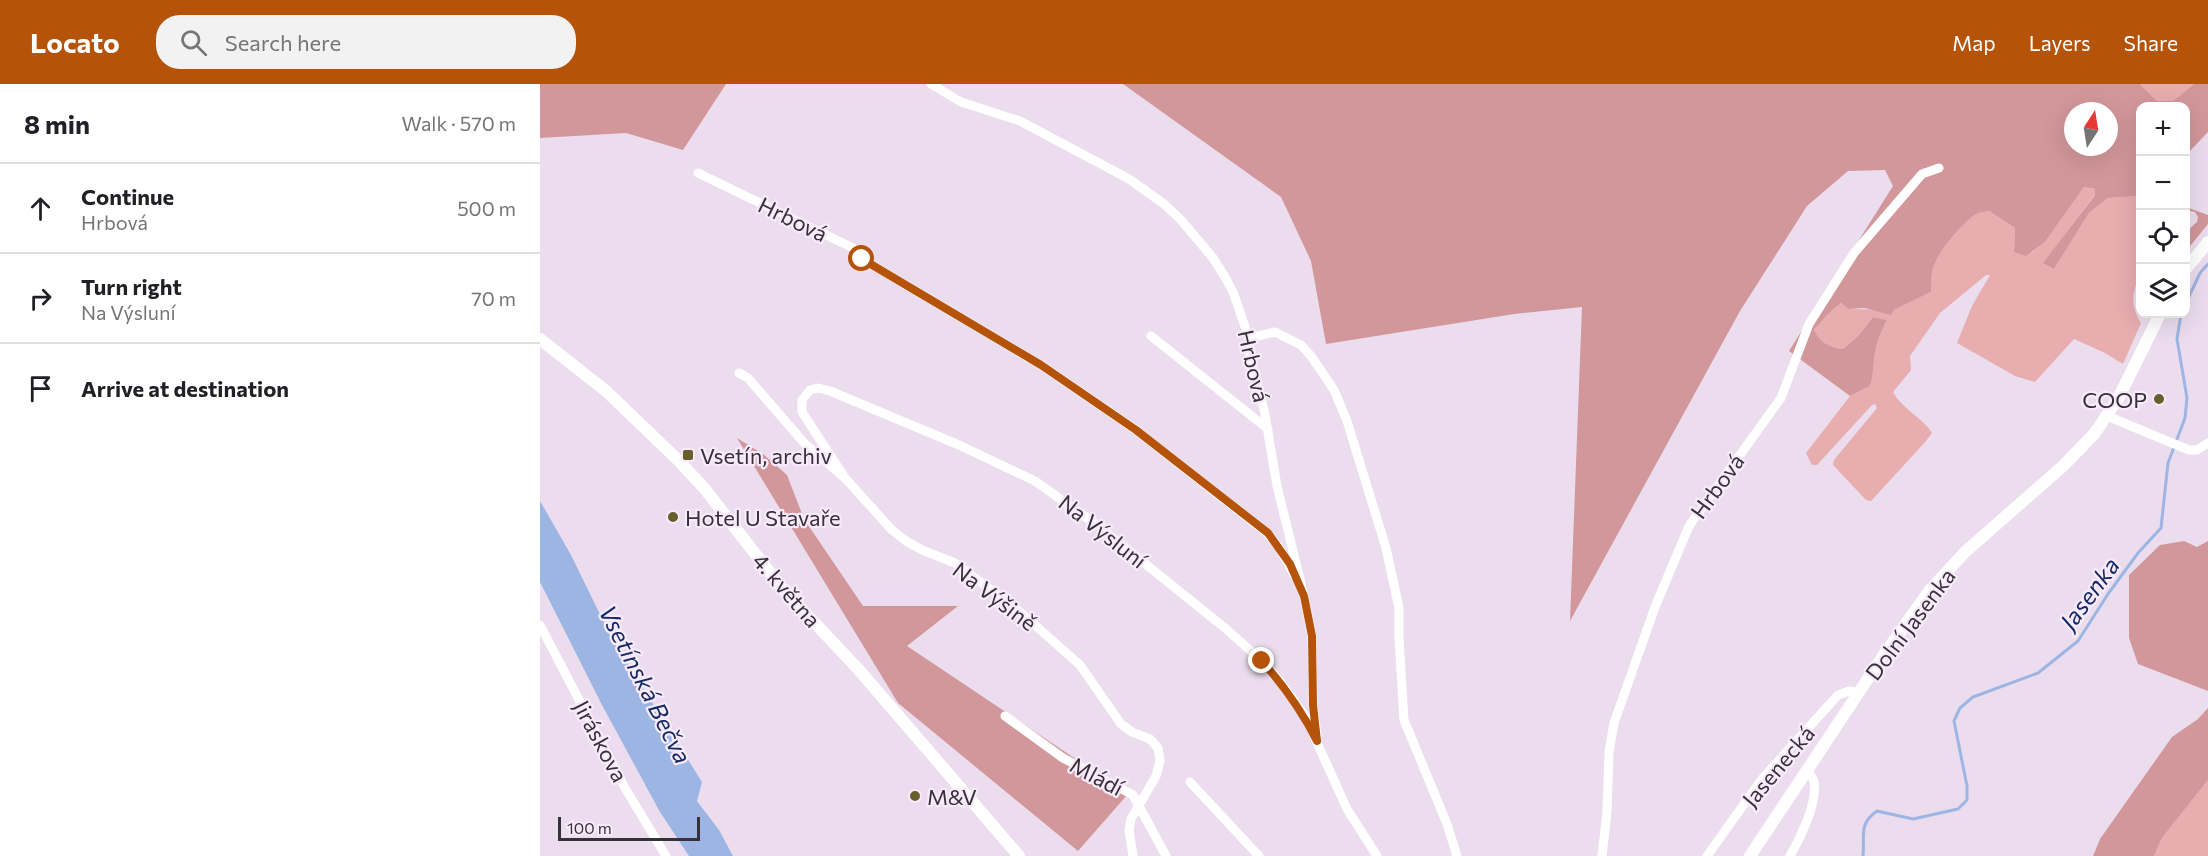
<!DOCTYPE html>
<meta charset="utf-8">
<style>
:root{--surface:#fff;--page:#f2f2f2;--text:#202124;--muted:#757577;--line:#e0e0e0;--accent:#b45309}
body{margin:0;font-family:Commissioner,sans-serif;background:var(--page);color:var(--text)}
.controls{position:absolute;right:18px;top:18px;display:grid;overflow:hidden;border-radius:12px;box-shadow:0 6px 24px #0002}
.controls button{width:54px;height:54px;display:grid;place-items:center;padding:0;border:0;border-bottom:2px solid var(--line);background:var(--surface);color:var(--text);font:30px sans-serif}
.compass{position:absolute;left:1524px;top:18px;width:54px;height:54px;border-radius:50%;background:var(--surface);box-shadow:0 6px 24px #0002;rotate:12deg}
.scale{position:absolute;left:18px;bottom:15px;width:142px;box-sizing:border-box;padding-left:6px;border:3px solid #363138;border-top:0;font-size:16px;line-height:21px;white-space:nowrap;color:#363138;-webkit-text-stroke:4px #f8eafb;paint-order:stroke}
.stop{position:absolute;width:18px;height:18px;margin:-14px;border:4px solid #b45309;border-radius:50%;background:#fff}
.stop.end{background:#b45309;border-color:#fff;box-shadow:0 2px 6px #0008}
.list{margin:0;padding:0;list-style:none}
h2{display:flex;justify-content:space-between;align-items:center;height:78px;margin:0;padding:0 24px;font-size:26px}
h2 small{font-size:20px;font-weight:400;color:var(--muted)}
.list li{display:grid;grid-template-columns:39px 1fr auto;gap:18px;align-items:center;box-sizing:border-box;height:90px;padding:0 24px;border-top:2px solid var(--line)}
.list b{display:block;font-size:22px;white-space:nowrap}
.list p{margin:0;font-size:20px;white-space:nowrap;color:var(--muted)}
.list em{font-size:20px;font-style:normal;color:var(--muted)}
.icon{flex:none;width:33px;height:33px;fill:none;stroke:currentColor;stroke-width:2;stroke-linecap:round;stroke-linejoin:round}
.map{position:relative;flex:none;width:1668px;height:772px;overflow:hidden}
header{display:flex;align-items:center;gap:36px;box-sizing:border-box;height:84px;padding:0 30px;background:var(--accent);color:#fff}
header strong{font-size:28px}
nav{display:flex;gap:33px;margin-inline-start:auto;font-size:21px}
.search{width:420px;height:54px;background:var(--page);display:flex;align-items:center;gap:15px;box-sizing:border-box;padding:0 21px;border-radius:24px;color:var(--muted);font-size:22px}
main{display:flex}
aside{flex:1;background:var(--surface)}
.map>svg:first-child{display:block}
</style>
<header>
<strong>Locato</strong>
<div class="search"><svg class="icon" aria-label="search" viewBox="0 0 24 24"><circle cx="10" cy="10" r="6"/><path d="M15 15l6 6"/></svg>Search here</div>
<nav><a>Map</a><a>Layers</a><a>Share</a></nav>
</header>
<main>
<aside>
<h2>8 min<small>Walk · 570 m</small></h2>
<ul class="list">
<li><svg class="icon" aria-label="ahead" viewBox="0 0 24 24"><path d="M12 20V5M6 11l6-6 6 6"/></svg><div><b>Continue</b><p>Hrbová</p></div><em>500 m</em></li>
<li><svg class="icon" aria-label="right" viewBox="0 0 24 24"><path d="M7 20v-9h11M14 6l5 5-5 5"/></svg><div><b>Turn right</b><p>Na Výsluní</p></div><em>70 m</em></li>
<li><svg class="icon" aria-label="arrive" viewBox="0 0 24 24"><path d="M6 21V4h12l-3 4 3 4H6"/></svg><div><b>Arrive at destination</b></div></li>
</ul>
</aside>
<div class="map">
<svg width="1668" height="772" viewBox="0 0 1668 772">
<rect width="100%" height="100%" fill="#ebddee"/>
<g fill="#e7adaf">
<polygon points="1600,0 1654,0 1633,17 1617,17"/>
<path d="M1544,103L1555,105V110L1504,179L1514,185L1549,129L1568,114L1600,112C1600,134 1602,157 1600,179C1599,205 1585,211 1601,239L1583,280L1565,269L1534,255L1495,298L1475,292L1417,259L1432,222L1450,191H1446L1400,229L1370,272L1371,286L1353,308C1362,325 1382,333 1392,349L1386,357L1331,417L1326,416L1293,381L1294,376L1337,324L1335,320L1332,321L1277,381H1272L1266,369L1310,312L1330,302C1334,290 1333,280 1335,268C1337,257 1342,247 1347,236L1333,233L1318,252L1303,265C1289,263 1281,259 1274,246L1288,230L1301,219L1310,225L1354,226L1391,208C1392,202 1391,195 1392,189C1394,172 1421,140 1435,131C1439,128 1444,128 1449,127L1475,144L1474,168H1492L1505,158Z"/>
<polygon points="1668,696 1668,772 1614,772 1622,754"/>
</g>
<g fill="#d2979a" fill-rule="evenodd">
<polygon points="0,0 186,0 143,66 86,49 0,54"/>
<path d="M583,0H1600L1617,17H1633L1654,0H1668V48L1646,71V22H1600V112L1568,114L1549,129L1514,185L1503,179L1555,111V105L1544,103L1505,158L1486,172L1474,168L1475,144L1449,127C1444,128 1439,128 1435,131C1421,140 1394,172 1392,189C1391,195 1392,202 1391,208L1354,226L1351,231L1325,224L1309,225L1301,219L1288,230L1274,246C1281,259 1289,263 1303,265L1318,252L1333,233L1347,236C1342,246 1337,257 1335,268C1333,280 1334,290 1330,302L1310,312L1249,267L1353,102L1345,86L1308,87L1267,122L1200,227L1030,537L1042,223L974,230L786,260L771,177L741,113ZM1533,27H1569V63H1533Z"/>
<polygon points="1646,123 1668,131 1668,140 1646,167 1646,148 1657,138 1658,133 1655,128 1646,126"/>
<polygon points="197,354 223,370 247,391 264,435 323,522 418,522 367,562 588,710 538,767 358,619"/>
<polygon points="1644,457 1657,463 1668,457 1668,607 1598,580 1589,554 1589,491 1620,461"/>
<polygon points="1668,624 1668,696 1622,754 1614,772 1553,772 1560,755 1632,653 1658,635"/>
</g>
<polygon fill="#9db5e3" points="0,417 31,471 71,553 162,698 157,717 179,746 193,772 149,772 120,728 62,621 0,498"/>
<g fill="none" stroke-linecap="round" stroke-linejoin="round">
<g stroke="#9db5e3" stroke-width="3">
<polyline points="1646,219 1660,189 1668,180"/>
<path d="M1323,772C1325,752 1318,740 1337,727L1373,735L1418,725L1427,716V702L1414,637L1420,624L1433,613L1498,589L1538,557L1568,510L1598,469L1621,444L1628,379L1645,334L1647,314L1637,255L1641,230"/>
</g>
<g stroke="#fff" stroke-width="9">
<polyline points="391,0 421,18 480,37 589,95 624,120 641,136 673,174 685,193 693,208 709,254 710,276 724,325 737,402 764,512 772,552 773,621 777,651"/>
<polyline points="158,89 313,164 322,175 501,281 596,346 727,449 739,463 754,491"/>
<polyline points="611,252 728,345"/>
<polyline points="709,254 735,248 761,261 771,272 794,306 807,337 846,464 859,524 859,555 864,636 907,740 917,772"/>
<polyline points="199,289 208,294 265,360 305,394 352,446 366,457 382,466 415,479 478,526 540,581 581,640 592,648 610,655 618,664 620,677 616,692 591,735 589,746 593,772"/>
<polyline points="1567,332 1649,366 1657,366 1668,359"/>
<polyline points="305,394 262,328 262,316 270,306 278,304 290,307 419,361 495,397 557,441 685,544 722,577 739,596 765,632 807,725 837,772"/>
<polyline points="0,541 85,704 126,772"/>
<polyline points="465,632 523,674 593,711 626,772"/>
<polyline points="650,698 719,772"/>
<polyline points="1062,772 1067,728 1069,668 1074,639 1115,523 1149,442 1241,314 1269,240 1314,169 1382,90 1399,84"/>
<polyline points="1167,772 1222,695 1298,611 1309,607 1319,609"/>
<path d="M1250,772C1260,755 1278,718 1274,698C1273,693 1270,690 1266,686"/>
</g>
<g stroke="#fff" stroke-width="12">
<polyline points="1646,185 1668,158"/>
<polyline points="0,255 66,307 139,377 164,404 242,504 319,586 479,772"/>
<polyline points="1210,772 1343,572 1390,506 1425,468 1523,382 1555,349 1579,313 1620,230"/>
</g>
</g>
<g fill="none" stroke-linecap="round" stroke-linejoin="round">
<path stroke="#b45309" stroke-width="8" d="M322,175L501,281L596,346L728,449L750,480L764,512L772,552L773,621L777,657C762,627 744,602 722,577"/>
</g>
<g fill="#675e2b" stroke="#f8eafb" stroke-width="2">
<circle cx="1619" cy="315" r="6"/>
<rect x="142" y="365" width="12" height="12" rx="3"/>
<circle cx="133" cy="433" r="6"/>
<circle cx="375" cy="712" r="6"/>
</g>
<g text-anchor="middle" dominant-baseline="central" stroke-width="4.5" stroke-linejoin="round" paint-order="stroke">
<g font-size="22" fill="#363138" stroke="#f8eafb">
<text transform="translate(253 135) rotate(26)">Hrbová</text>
<text transform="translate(714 282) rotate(77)">Hrbová</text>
<text transform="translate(1177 402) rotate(-54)">Hrbová</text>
<text transform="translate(563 447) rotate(38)">Na Výsluní</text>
<text transform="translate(247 506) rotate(49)">4. května</text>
<text transform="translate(455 512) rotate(37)">Na Výšině</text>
<text transform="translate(1370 540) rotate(-53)">Dolní Jasenka</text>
<text transform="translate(61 657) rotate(62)">Jiráskova</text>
<text transform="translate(1238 682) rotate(-50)">Jasenecká</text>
<text transform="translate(557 692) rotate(28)">Mládí</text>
</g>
<g font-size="22" fill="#363138" stroke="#f8eafb" text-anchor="start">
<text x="1607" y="315" text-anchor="end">COOP</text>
<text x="160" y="371">Vsetín, archiv</text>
<text x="145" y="433">Hotel U Stavaře</text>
<text x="387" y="712">M&amp;V</text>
</g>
<g font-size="24" font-style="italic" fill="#132b62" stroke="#f8eafb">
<text transform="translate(1549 509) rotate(-54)">Jasenka</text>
<text transform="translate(106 600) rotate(63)">Vsetínská Bečva</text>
</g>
</g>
</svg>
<div class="controls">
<button>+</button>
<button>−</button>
<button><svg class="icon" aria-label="locate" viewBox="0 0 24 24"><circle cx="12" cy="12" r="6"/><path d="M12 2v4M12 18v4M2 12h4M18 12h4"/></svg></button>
<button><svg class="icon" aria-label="layers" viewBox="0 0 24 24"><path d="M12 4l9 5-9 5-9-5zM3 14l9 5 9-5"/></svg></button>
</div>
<svg class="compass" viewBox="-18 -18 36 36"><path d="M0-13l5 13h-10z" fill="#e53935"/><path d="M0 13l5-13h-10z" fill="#757577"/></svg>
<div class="scale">100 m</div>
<div class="stop" style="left:322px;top:175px"></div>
<div class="stop end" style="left:722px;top:577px"></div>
</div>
</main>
